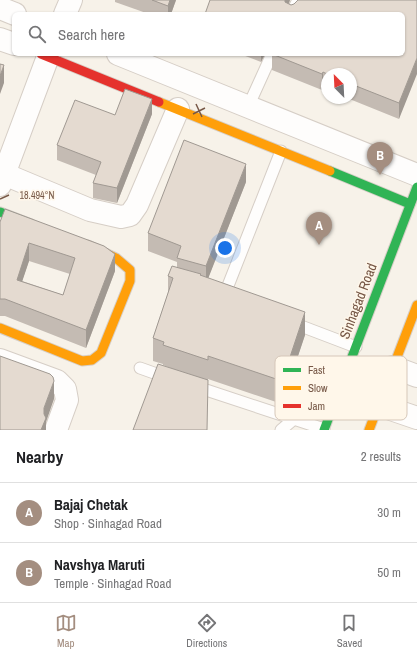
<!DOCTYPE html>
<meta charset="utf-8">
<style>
:root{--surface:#fff;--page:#f2f2f2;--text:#202124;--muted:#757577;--line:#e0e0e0;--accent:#a48e80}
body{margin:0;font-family:"Archivo Narrow",sans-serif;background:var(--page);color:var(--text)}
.compass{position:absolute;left:321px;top:68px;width:36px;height:36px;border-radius:50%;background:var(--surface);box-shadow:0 1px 3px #0004;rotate:336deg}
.you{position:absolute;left:225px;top:248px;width:14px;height:14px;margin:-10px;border:3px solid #fff;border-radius:50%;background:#1a73e8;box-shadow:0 0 0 6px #1a73e833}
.badge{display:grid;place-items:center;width:26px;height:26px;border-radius:50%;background:var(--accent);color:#fff;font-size:13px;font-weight:700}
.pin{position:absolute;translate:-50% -33px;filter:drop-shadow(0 1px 2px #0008)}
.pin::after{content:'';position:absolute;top:21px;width:14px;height:12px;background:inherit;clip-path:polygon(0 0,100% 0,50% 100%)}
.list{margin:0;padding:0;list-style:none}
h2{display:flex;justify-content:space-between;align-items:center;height:52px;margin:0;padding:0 16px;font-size:17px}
h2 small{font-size:13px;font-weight:400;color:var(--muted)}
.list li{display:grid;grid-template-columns:26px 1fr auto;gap:12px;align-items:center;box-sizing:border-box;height:60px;padding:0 16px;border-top:1px solid var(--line)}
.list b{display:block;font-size:15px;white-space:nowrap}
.list p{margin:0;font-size:13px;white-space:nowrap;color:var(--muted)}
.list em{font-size:13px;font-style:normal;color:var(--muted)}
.icon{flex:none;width:22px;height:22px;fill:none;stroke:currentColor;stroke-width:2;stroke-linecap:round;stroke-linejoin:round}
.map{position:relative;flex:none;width:417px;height:430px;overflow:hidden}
.search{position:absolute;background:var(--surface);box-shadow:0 1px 3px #0004;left:12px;right:12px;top:12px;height:44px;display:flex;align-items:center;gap:10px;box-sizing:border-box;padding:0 14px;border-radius:6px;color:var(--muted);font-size:15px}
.sheet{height:172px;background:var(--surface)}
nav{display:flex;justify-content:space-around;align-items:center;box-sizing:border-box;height:56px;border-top:1px solid var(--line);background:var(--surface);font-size:11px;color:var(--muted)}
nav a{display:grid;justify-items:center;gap:2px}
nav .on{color:var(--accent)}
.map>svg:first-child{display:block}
</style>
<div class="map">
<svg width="417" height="430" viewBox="0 0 417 430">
<rect width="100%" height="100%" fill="#f7f2e9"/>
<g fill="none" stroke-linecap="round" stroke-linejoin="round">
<g stroke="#d6cec6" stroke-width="13">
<g id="lane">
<polyline points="291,14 298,0"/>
<polyline points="248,107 272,54"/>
<polyline points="224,296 281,151"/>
<polyline points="293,323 356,347"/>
<polyline points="140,368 168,378"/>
<polyline points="194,386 324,429"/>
<polyline points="281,430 294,419"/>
</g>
</g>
<g stroke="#d6cec6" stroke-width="24">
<g id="street">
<polyline points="0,8 15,14"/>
<polyline points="65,14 71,0"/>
<polyline points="0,39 14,44"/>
<polyline points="118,54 417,175"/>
<polyline points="4,174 90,210 121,217 130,215 137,205 178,109"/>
<polyline points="0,185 49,54"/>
<polyline points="0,360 57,381 65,389 67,400 56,430"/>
<polyline points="393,367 417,376"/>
<polyline points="379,405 417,418"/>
</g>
</g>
<g stroke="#d6cec6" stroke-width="11">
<g id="fast">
<polyline points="330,171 410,204"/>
<polyline points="0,212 31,224"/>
<polyline points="324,430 417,187"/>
</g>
</g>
<g stroke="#d6cec6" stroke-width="11">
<g id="slow">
<polyline points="159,102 330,171"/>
<polyline points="0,328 82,361 92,360 101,353 130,281 130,270 116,258 88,245"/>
<polyline points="369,430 417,305"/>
</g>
</g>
<g stroke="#d6cec6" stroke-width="11">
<polyline id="jam" points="41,54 159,102"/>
</g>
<use href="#lane" stroke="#fefdfc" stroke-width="11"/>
<use href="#street" stroke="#fefdfc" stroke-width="22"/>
<use href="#fast" stroke="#30b455" stroke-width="9"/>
<use href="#slow" stroke="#ff9f0a" stroke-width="9"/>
<use href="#jam" stroke="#e5322d" stroke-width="9"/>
</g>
<g fill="#c4bbb3" fill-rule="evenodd">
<polygon points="115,0 176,0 171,14 149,14 115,2"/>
<polygon points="210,0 290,0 289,4 291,5 417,0 399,119 347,98 351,98 351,74 327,74 327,90 323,88 322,90 272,70 272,54 403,54"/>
<polygon points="240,54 265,54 261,62"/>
<polygon points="152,114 117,203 93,198 93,183 96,175 57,160 57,145 115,115"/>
<polygon points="246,182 208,278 305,335 282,404 208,379 208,383 163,365 163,364 153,361 153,338 168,293 168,276 177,267 177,262 148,251 148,233"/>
<path d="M0,222L115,271L86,348L5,316H0ZM29,261L70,274L63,295L22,281Z"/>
</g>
<g fill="#a09992">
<polygon points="170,0 176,0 171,14 168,14 168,6"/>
<polygon points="284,0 290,0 284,14"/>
<polygon points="261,54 265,54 261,62"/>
<polygon points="417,58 417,74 399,119 399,103"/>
<polygon points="4,65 4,83 0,94 0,76"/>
<polygon points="323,72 323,88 322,90 322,74"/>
<polygon points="152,99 152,114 117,203 117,188"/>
<polygon points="246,164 246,182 206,284 206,266"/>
<polygon points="29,243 29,261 17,297 17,280"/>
<polygon points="115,254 115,271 86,348 86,330"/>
<polygon points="305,312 305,335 282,404 282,381"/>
<polygon points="54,381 54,399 46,422 46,430 41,430 44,408"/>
</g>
<g fill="#e4dad0" stroke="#a09992" fill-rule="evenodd">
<polygon points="152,0 170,0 168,6"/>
<polygon points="210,0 285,0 285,2 291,5 294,4 298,0 417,0 417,58 399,103 351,84 351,74 327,74 323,72 322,74 272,54 403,54 403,14 205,14"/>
<polygon points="0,64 4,65 0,76"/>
<polygon points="125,89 152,99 117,188 93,183 101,162 57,145 75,100 115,115"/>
<polygon points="184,140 246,164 206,266 177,258 181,246 148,233"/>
<path d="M5,209L104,246L115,254L86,330L5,299H0V222ZM29,243L75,258L63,295L17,280Z"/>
<polygon points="172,266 201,274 200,275 305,312 282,381 208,356 208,360 163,345 164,342 153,338 173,278 168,276"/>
<polygon points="0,356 50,374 53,377 54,381 44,408 44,414 46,418 41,430 0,430"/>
<polygon points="158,364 208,380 207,430 133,430"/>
</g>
<path fill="none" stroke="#775847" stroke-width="1.5" d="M196,104L202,117M193,114L205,108M0,199L9,195"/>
<g text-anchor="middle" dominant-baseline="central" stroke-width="3" stroke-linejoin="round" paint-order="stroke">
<g font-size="14" fill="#775847" stroke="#fff7ea">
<text transform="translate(358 301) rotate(-69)">Sinhagad Road</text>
</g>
</g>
<rect x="275" y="356" width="132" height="64" rx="6" fill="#fff7ea" stroke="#d6c7b9" stroke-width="1"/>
<rect x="283" y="368" width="18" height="4" fill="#30b455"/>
<rect x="283" y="386" width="18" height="4" fill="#ff9f0a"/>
<rect x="283" y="404" width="18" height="4" fill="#e5322d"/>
<g font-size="11" fill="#775847">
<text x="308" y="374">Fast</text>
<text x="308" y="392">Slow</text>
<text x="308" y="410">Jam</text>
</g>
<g font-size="10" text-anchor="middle" fill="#775847" stroke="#fff7ea" stroke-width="3" stroke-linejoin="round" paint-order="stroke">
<text x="37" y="199">18.494°N</text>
</g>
</svg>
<svg class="compass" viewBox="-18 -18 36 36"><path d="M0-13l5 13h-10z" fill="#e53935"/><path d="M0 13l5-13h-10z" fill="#757577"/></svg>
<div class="you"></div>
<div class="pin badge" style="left:319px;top:245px">A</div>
<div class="pin badge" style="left:380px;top:175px">B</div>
<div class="search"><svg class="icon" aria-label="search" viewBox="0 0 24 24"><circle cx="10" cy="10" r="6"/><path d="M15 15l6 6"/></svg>Search here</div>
</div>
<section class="sheet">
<h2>Nearby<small>2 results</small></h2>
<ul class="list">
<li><span class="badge">A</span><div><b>Bajaj Chetak</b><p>Shop · Sinhagad Road</p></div><em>30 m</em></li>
<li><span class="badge">B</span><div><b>Navshya Maruti</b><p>Temple · Sinhagad Road</p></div><em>50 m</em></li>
</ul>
</section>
<nav>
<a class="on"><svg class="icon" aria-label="map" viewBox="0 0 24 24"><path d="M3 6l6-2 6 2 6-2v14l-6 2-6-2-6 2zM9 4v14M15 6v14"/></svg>Map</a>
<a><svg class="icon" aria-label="directions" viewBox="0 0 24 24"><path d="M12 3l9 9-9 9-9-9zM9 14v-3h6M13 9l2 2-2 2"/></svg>Directions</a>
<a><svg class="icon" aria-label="saved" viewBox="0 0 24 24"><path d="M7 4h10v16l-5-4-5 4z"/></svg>Saved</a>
</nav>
